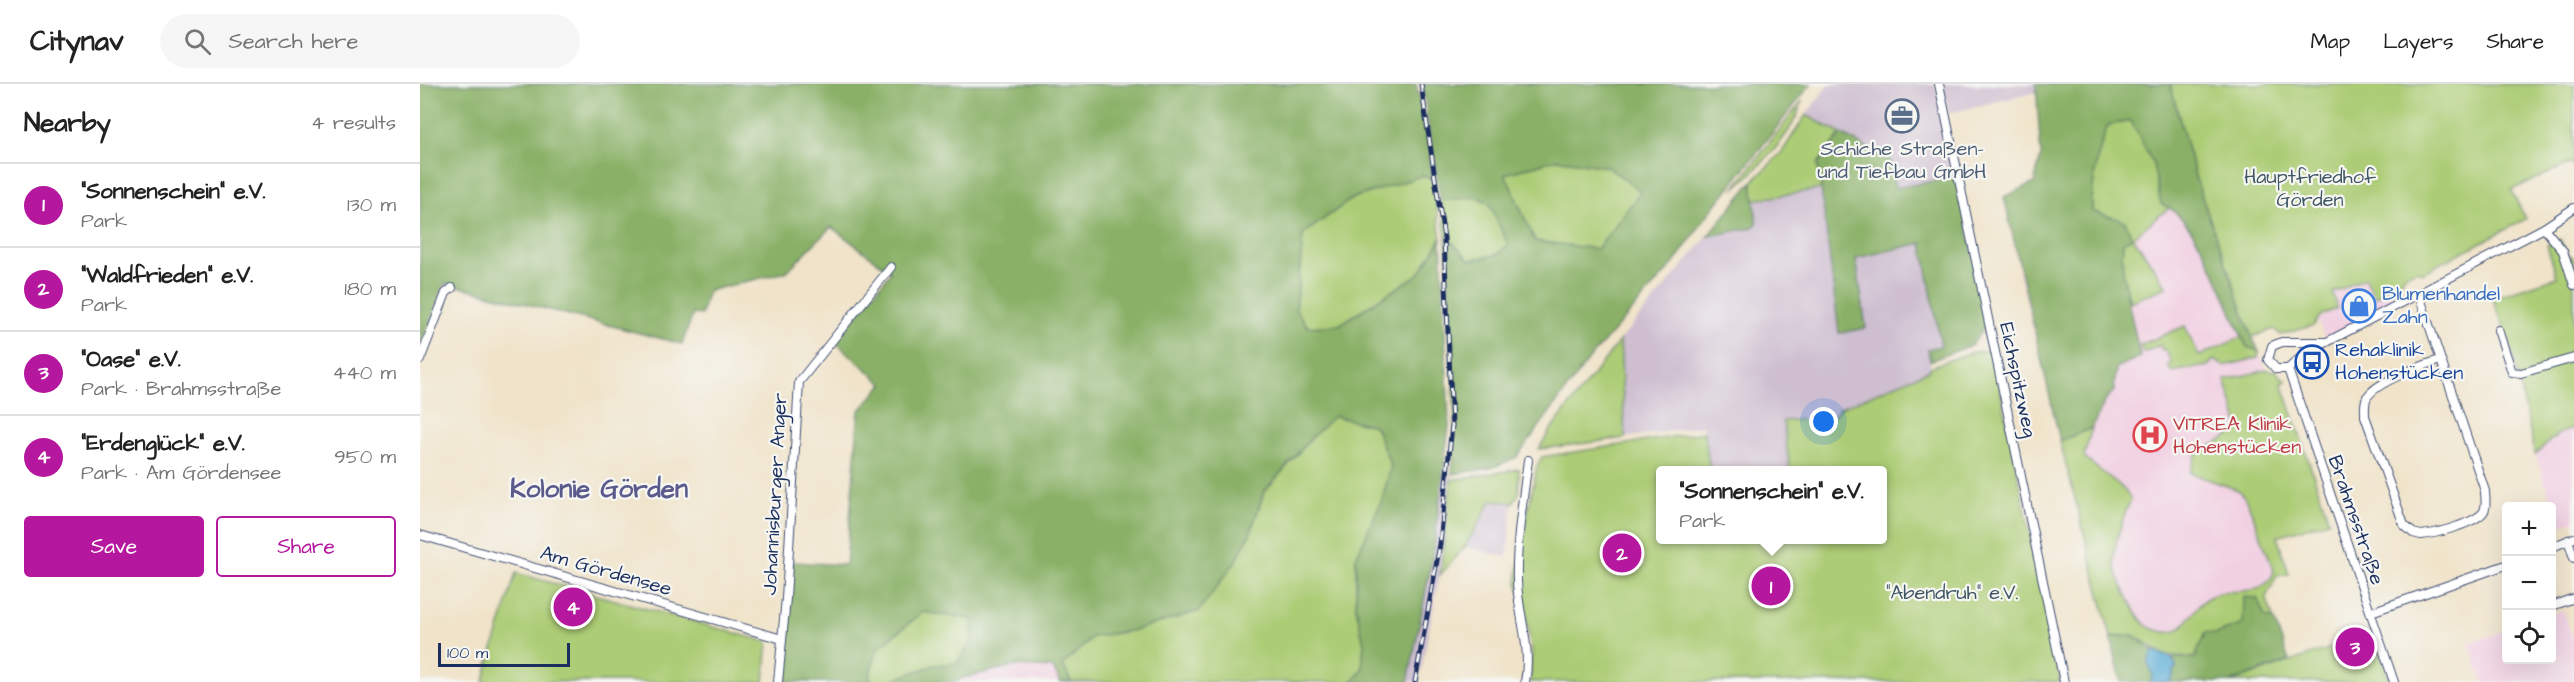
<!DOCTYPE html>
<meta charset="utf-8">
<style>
:root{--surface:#fff;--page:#f6f6f6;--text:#222;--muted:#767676;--line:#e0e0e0;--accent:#b5179e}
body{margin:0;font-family:"Architects Daughter",sans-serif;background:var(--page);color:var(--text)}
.controls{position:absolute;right:18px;bottom:18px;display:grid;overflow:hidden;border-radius:6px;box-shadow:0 6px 24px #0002}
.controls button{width:54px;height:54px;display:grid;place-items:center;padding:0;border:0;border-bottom:2px solid var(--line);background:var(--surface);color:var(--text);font:30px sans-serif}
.scale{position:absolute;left:18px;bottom:15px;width:132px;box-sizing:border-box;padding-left:6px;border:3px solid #1b2f5e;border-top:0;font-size:16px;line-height:21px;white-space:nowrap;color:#1b2f5e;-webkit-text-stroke:4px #f6f6f2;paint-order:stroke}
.you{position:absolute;left:1404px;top:338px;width:21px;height:21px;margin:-15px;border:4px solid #fff;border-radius:50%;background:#1a73e8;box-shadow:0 0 0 9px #1a73e833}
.badge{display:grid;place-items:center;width:39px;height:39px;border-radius:50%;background:var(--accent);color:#fff;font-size:20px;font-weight:700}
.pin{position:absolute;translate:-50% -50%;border:3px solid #fff;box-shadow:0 2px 6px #0006}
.popup{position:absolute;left:1236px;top:382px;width:231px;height:78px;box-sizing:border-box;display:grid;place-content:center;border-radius:6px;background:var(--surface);filter:drop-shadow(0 2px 4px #0005);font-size:20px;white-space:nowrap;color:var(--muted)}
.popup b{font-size:22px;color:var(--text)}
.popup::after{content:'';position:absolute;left:50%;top:100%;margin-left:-12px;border:12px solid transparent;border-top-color:var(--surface)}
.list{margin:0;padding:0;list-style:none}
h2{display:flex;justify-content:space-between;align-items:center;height:78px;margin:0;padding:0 24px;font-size:26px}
h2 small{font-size:20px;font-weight:400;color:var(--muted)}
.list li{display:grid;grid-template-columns:39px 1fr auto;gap:18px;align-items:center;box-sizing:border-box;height:84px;padding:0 24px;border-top:2px solid var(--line)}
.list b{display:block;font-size:22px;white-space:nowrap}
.list p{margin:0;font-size:20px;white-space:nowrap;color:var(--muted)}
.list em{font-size:20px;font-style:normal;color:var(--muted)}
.actions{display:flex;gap:12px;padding:18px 24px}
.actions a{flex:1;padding:14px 0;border:2px solid var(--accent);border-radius:6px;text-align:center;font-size:21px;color:var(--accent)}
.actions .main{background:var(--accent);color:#fff}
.icon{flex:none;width:33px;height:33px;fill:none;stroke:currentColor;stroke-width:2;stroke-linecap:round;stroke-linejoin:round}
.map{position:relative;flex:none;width:2154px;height:598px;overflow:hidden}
header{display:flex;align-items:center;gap:36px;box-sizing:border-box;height:84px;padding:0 30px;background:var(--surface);border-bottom:2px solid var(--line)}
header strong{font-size:28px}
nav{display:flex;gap:33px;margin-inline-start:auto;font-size:21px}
.search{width:420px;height:54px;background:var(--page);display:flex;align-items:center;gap:15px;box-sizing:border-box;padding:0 21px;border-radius:33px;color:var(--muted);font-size:22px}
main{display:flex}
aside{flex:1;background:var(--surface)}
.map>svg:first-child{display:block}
</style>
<header>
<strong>Citynav</strong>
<div class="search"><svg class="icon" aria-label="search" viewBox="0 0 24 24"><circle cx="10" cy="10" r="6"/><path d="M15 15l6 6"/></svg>Search here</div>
<nav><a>Map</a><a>Layers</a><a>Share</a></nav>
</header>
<main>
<aside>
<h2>Nearby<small>4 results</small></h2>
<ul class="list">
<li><span class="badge">1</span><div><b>&quot;Sonnenschein&quot; e.V.</b><p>Park</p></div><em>130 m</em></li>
<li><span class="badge">2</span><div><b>&quot;Waldfrieden&quot; e.V.</b><p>Park</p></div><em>180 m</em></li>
<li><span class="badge">3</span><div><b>&quot;Oase&quot; e.V.</b><p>Park · Brahmsstraße</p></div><em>440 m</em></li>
<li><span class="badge">4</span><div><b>&quot;Erdenglück&quot; e.V.</b><p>Park · Am Gördensee</p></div><em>950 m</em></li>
</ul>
<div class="actions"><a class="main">Save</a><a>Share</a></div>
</aside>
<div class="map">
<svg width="2154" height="598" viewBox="0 0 2154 598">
<rect width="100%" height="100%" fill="#f6f6f2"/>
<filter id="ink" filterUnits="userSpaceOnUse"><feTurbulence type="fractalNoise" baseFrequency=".0167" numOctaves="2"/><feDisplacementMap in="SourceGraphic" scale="12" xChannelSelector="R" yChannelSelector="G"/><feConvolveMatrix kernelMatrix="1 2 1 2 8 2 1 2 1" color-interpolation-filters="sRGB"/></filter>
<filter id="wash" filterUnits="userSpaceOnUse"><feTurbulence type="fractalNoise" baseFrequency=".008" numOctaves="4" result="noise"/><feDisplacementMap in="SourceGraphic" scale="24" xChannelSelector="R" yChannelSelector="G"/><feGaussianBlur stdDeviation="1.35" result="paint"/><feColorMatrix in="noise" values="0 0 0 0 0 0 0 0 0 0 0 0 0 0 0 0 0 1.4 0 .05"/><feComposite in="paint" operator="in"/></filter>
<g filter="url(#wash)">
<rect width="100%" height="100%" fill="#f0e3c9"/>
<g fill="#f1d0e2">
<polygon points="1777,99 1832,253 1847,286 1806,296 1861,484 1846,514 1869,577 1811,598 1701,598 1599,187 1672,127"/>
<polygon points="1945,194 1955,213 1971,205 1977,218 1905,253 1897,236 1917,224 1913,210"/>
<polygon points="2154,344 2154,436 2140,442 2115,370 2138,350"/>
<polygon points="2143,526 2154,557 2154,598 2063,598 2049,559 2086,546 2086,576 2132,576 2132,530"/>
<polygon points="595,582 634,584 640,598 537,598 542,594"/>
</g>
<g fill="#cebed0">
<polygon points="1409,0 1514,0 1525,34 1537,93 1475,104 1470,76 1386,31"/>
<polygon points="1522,0 1616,0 1617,8 1529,29"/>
<polygon points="1401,105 1419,249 1446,244 1436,174 1503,159 1521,262 1508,265 1511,286 1420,324 1414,333 1364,337 1370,386 1290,386 1283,342 1205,354 1200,256 1288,152 1331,144 1337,140 1334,116"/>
<polygon points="1023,389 1032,390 1025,463 999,598 988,598 1013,470"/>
<polygon points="1072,416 1093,419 1087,473 1045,463"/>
</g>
<g fill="#accc74" stroke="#647e69" stroke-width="1.5">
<polygon points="1750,0 2154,0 2154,84 2151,79 2091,106 2106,135 2002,189 1997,186 1985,191 1980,200 1955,213 1945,194 1913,209 1917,224 1900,232 1894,241 1861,251 1854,245 1832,253 1777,99"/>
<path d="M1382,17C1373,52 1339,83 1313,106Z"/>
<polygon points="1386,31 1421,50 1398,80 1401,105 1334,116 1332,98 1362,68"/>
<path d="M1711,37L1733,80L1741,120L1750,123L1713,153L1747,203L1710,218L1701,182L1703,159L1712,153L1672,127C1672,95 1677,70 1688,41Z"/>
<polygon points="1137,75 1188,83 1221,108 1177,165 1115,157 1085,90"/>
<polygon points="1001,92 1013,95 1021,155 999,190 919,241 888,243 876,226 883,150 933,114"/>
<polygon points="1057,113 1069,119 1089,161 1076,171 1049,176 1026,152 1021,117"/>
<path d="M2140,155L2148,173L2152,172L2154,175V344L2138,350L2115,370C2103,318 2095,262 2072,214L2137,193L2127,161Z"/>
<polygon points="1765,242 1779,272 1822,253 1827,263 1839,267 1838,274 1804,282 1794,276 1788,282 1751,288 1748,282 1751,279 1746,266 1742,267 1740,261 1723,269 1720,261"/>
<polygon points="1200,256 1205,354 1119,365 1129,348"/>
<polygon points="1567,266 1573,271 1641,598 1110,598 1112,568 1102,509 1097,500 1101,461 1117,382 1122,373 1284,348 1290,386 1240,386 1240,456 1462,456 1462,386 1370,386 1363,337 1413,333 1420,324 1510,286 1510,283 1549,269"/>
<path d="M1847,286L1856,287L1866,297L1862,299L1909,437L1857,452L1869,490L1857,492L1846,513L1854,536L1845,533L1796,550L1775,574L1744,571L1713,551L1691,553L1640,357L1672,344L1664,372C1677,388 1702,397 1711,416C1704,428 1693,464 1694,478C1696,492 1714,529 1725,540C1730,545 1743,549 1751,548C1768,545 1775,519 1791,512C1815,501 1843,517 1854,487L1827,416L1818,406L1770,389L1776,371L1820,345L1805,296Z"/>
<polygon points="914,332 955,342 971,382 962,416 936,474 936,523 944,559 942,587 931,598 651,598 643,581 672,553 715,546 830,450 844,408 893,352"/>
<polygon points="1099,385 1099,409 1093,419 1072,416 1045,463 1020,491 1031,396"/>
<polygon points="96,489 348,558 344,598 63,598"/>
<path d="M503,528L552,535V558L537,579C508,582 481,598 453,598L449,593L457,565Z"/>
<polygon points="1954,549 1970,598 1811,598"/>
</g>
<g fill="#89b066" stroke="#527062" stroke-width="1.5" fill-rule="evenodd">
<polygon points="0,0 996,0 1008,52 1013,95 1001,92 933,114 883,150 876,226 888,243 919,241 999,190 1021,155 1029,342 1013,470 988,598 931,598 942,587 944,559 936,523 936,474 962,416 971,382 955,342 914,332 893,352 844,408 830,450 816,477 779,527 715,546 672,553 643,581 651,598 640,598 633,584 595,582 542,594 537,598 466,598 514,581 537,579 552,558 552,535 503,528 457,565 449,593 453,598 364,598 373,478 426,481 439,327 463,300 415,258 471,188 411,143 366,188 288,207 281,231 273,230 262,260 25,199 0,264"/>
<path d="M1002,0H1391L1286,133L1254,179L1169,275L1096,374L1071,384L1032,390L1035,340L1026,152L1050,176L1076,171L1088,161L1069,119L1057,113L1021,117ZM1137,75L1188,83L1221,108L1177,165L1115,157L1085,90Z"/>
<path d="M1616,0H1750L1777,99L1832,253L1839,267L1827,263C1807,226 1782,134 1741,120L1733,80L1711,37L1688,41C1677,70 1672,95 1672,127L1705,137L1712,153L1703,159C1699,193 1714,238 1720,273L1696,284L1694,307L1686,315L1672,344L1640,357L1584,113L1614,99L1621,72Z"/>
<polygon points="1421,50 1470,76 1475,104 1537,93 1567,239 1552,261 1510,277 1508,265 1521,262 1502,159 1436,174 1446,244 1419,249 1398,80"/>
<polygon points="1332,98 1337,140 1331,144 1288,152"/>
<polygon points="1824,513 1837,514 1845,533 1854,536 1869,577 1811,598 1750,598 1756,583 1752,574 1775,574 1785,548 1796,550 1823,540"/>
<polygon points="1713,551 1733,567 1728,578 1733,591 1731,598 1701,598 1691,553"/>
</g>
<polygon fill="#59acd5" stroke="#3a6e9a" stroke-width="1.5" points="1733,567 1752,574 1756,583 1750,598 1731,598 1733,591 1728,578"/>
</g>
<g filter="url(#ink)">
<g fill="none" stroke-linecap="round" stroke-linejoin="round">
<g stroke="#3b4a6e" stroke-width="10">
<g id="minor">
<polyline points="1519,0 1644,598"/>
<polyline points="2124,144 2143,167 2154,201"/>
<path d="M1999,211L2065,407C2065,413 2067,421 2064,427C2057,439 2015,450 2001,451L1993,449L1984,441L1945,332C1945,325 1944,319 1947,313C1958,297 2001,282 2020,276"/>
<polyline points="2078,246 2092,288 2101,289 2154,274"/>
<polyline points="0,276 26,209 32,204"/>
<polyline points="1868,285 1974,598"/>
<polyline points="1868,285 1886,269 2124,144 2154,124"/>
<polyline points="1868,285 1856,285 1848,276 1852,262 1862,258 1904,258"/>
<polyline points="0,451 362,555"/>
<polyline points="2148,456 2154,474"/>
<polyline points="2132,463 2154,454"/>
<polyline points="2132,522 2154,514"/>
<polyline points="1951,528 2086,481"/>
<polyline points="358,598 366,514 379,298 471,183"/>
<path d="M1105,598C1112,563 1098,531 1097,497C1096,456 1103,416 1108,376"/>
</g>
</g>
<use href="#minor" stroke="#fff" stroke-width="8"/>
<g stroke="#1b2f5e" stroke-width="5">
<polyline id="rail" points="995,598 1020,460 1032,341 1024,154 1001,0"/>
</g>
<use href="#rail" stroke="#f6f6f2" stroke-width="3" stroke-dasharray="9" stroke-linecap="butt"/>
</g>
</g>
<defs>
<g id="office-ring" transform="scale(1.725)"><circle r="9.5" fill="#f6f6f2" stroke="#5c6f8a" stroke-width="1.5"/><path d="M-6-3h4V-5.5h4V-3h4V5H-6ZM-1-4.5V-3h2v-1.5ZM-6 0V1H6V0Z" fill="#5c6f8a"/></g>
<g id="shop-ring" transform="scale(1.725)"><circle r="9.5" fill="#f6f6f2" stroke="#3f7fe0" stroke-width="1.5"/><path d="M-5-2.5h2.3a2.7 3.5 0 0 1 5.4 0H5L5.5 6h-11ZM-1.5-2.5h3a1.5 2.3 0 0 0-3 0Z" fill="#3f7fe0"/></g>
<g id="bus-ring" transform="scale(1.725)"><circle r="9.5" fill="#f6f6f2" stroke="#1a4fb4" stroke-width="1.5"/><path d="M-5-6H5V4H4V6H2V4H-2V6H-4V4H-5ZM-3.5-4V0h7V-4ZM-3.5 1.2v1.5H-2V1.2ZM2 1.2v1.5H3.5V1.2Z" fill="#1a4fb4"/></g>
<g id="hospital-ring" transform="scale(1.725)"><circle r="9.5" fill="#f6f6f2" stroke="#e0444e" stroke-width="1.5"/><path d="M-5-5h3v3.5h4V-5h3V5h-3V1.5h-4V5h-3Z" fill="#e0444e"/></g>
</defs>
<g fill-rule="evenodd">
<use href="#office-ring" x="1482" y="32"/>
<use href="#shop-ring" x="1939" y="222"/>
<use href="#bus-ring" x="1892" y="278"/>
<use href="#hospital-ring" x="1730" y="351"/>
</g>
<g text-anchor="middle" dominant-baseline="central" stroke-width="4.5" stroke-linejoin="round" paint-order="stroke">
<g font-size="20" fill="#4e5e75" stroke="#f6f6f2">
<text x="1482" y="65">Schiche Straßen-<tspan x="1482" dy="23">und Tiefbau GmbH</tspan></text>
</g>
<g font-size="20" fill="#3f5664" stroke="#f6f6f2">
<text x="1890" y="93">Hauptfriedhof<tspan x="1890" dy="23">Görden</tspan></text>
<text x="1532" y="509">"Abendruh" e.V.</text>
</g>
<g font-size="20" fill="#366cbe" stroke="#f6f6f2" text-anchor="start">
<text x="1962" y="210">Blumenhandel<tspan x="1962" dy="23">Zahn</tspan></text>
</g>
<g font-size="20" fill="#164399" stroke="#f6f6f2" text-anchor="start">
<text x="1915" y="266">Rehaklinik<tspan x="1915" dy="23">Hohenstücken</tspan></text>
</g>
<g font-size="20" fill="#1b2f5e" stroke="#f6f6f2">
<text transform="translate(1598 296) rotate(78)">Eichspitzweg</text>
<text transform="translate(355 410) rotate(-87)">Johannisburger Anger</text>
<text transform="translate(1936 436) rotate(71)">Brahmsstraße</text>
<text transform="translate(186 487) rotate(16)">Am Gördensee</text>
</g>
<g font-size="20" fill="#be3a42" stroke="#f6f6f2" text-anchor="start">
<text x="1753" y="340">VITREA Klinik<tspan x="1753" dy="23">Hohenstücken</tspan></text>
</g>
<g font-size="26" font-weight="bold" fill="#5b5a8c" stroke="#f6f6f2">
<text x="179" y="405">Kolonie Görden</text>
</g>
</g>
</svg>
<div class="controls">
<button>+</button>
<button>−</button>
<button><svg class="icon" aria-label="locate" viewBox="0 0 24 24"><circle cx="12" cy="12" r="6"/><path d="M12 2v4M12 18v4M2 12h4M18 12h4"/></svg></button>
</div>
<div class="scale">100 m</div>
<div class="you"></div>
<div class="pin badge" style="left:1351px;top:502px">1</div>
<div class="popup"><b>&quot;Sonnenschein&quot; e.V.</b>Park</div>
<div class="pin badge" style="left:1202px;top:469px">2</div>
<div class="pin badge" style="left:1935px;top:563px">3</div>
<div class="pin badge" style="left:153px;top:523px">4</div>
</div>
</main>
